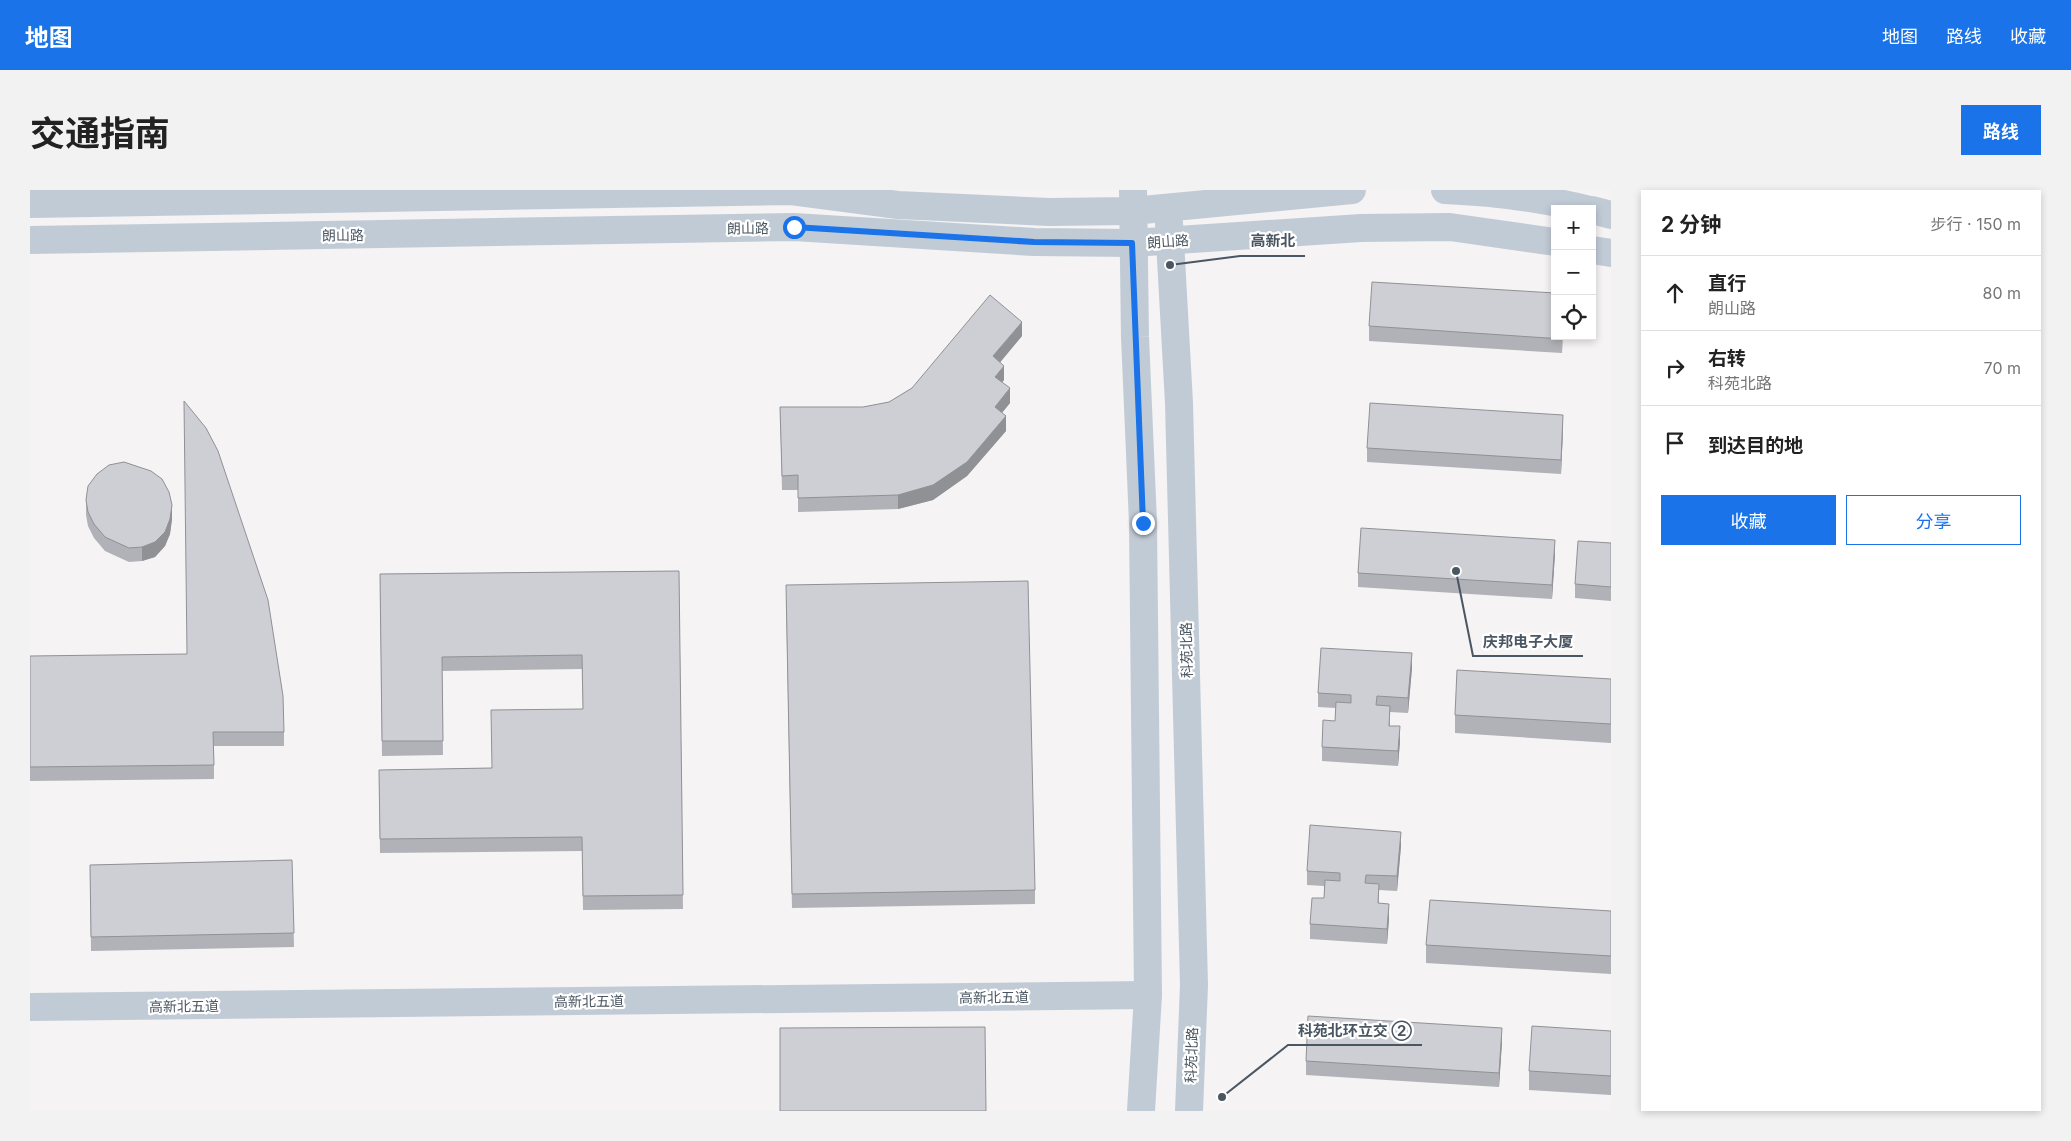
<!DOCTYPE html>
<html lang="zh">
<meta charset="utf-8">
<style>
:root{--surface:#fff;--page:#f2f2f2;--text:#222;--muted:#767676;--line:#e0e0e0;--accent:#1a73e8}
body{margin:0;font-family:Inter,"Noto Sans SC",sans-serif;background:var(--page);color:var(--text)}
.controls{position:absolute;right:15px;top:15px;display:grid;overflow:hidden;border-radius:0px;box-shadow:0 2px 8px #0003}
.controls button{width:45px;height:45px;display:grid;place-items:center;padding:0;border:0;border-bottom:1px solid var(--line);background:var(--surface);color:var(--text);font:25px sans-serif}
.stop{position:absolute;width:15px;height:15px;margin:-11px;border:4px solid #1a73e8;border-radius:50%;background:#fff}
.stop.end{background:#1a73e8;border-color:#fff;box-shadow:0 1px 5px #0008}
.list{margin:0;padding:0;list-style:none}
h2{display:flex;justify-content:space-between;align-items:center;height:65px;margin:0;padding:0 20px;font-size:21px}
h2 small{font-size:16px;font-weight:400;color:var(--muted)}
.list li{display:grid;grid-template-columns:32px 1fr auto;gap:15px;align-items:center;box-sizing:border-box;height:75px;padding:0 20px;border-top:1px solid var(--line)}
.list b{display:block;font-size:19px;white-space:nowrap}
.list p{margin:0;font-size:16px;white-space:nowrap;color:var(--muted)}
.list em{font-size:16px;font-style:normal;color:var(--muted)}
.actions{display:flex;gap:10px;padding:15px 20px}
.actions a{flex:1;padding:11px 0;border:1px solid var(--accent);border-radius:0px;text-align:center;font-size:18px;color:var(--accent)}
.actions .main{background:var(--accent);color:#fff}
.icon{flex:none;width:28px;height:28px;fill:none;stroke:currentColor;stroke-width:2;stroke-linecap:round;stroke-linejoin:round}
.map{position:relative;flex:none;width:1581px;height:921px;overflow:hidden;border-radius:0px}
header{display:flex;align-items:center;gap:30px;box-sizing:border-box;height:70px;padding:0 25px;background:var(--accent);color:#fff}
header strong{font-size:24px}
nav{display:flex;gap:28px;margin-inline-start:auto;font-size:18px}
.intro{display:flex;align-items:center;justify-content:space-between;box-sizing:border-box;height:120px;padding:0 30px}
h1{margin:0;font-size:35px}
.button{padding:12px 22px;border-radius:0px;background:var(--accent);color:#fff;font-size:18px;font-weight:700}
main{display:flex;gap:30px;padding:0 30px}
aside{flex:1;background:var(--surface);border-radius:0px;box-shadow:0 2px 8px #0003}
.map>svg:first-child{display:block}
</style>
<header>
<strong>地图</strong>
<nav><a>地图</a><a>路线</a><a>收藏</a></nav>
</header>
<div class="intro"><h1>交通指南</h1><a class="button">路线</a></div>
<main>
<div class="map">
<svg width="1581" height="921" viewBox="0 0 1581 921">
<rect width="100%" height="100%" fill="#f5f3f3"/>
<g fill="none" stroke-linecap="round" stroke-linejoin="round">
<g stroke="#c1cbd6" stroke-width="28">
<polyline points="1103,0 1105,147 1113,333 1118,805 1111,921"/>
<path d="M1415,0C1462,2 1510,8 1556,19"/>
<polyline points="0,14 761,1 868,15 1019,22 1102,21 1322,0"/>
<polyline points="1562,20 1581,25"/>
<polyline points="1139,33 1149,213 1164,795 1159,921"/>
<polyline points="0,50 764,37 1004,52 1102,53 1331,38 1420,37 1525,52"/>
<polyline points="1562,60 1581,63"/>
<polyline points="0,817 1118,805"/>
</g>
</g>
<g fill="#b0b2b7">
<polygon points="1339,136 1533,146 1532,163 1339,151"/>
<polygon points="992,146 970,172 974,190 972,192 980,213 972,223 976,241 937,286 903,310 868,319 768,322 768,300 752,300 750,217 833,217 859,212 882,198"/>
<polygon points="1533,239 1531,284 1337,272 1337,258"/>
<polygon points="56,310 142,329 140,344 135,356 125,367 112,371 99,372 75,361 64,348 58,336 56,325"/>
<polygon points="1581,353 1581,411 1545,408 1545,394"/>
<polygon points="1525,364 1522,409 1328,397 1328,383"/>
<polygon points="649,381 653,719 553,720 552,661 350,663 349,580 461,578 553,519 552,479 412,481 413,565 352,566 350,384"/>
<polygon points="756,410 1005,700 1005,714 762,718"/>
<polygon points="0,466 254,542 254,556 184,556 184,589 0,591"/>
<polygon points="1382,478 1378,523 1360,522 1360,536 1370,551 1368,576 1292,571 1292,557 1305,531 1306,518 1288,517 1288,503"/>
<polygon points="1581,489 1581,553 1425,543 1425,525"/>
<polygon points="1371,656 1367,701 1349,700 1349,714 1359,729 1357,754 1280,749 1280,734 1294,708 1294,696 1277,695 1277,681"/>
<polygon points="262,670 264,757 61,761 60,675"/>
<polygon points="1581,721 1581,784 1396,773 1396,755"/>
<polygon points="1581,841 1581,905 1499,900 1499,881"/>
<polygon points="1472,852 1469,897 1276,885 1276,871"/>
</g>
<g fill="#909195">
<polygon points="992,132 992,146 963,181 963,166"/>
<polygon points="974,176 974,190 965,201 965,187"/>
<polygon points="980,198 980,213 965,231 965,217"/>
<polygon points="1533,225 1533,239 1531,284 1531,270"/>
<polygon points="976,226 976,241 937,286 903,310 868,319 868,305"/>
<polygon points="142,315 142,329 140,344 135,356 125,367 112,371 112,357"/>
<polygon points="1525,350 1525,364 1522,409 1522,395"/>
<polygon points="1382,463 1382,478 1378,523 1378,508"/>
<polygon points="1370,536 1370,551 1368,576 1368,561"/>
<polygon points="1371,642 1371,656 1367,701 1367,686"/>
<polygon points="1359,714 1359,729 1357,754 1357,739"/>
<polygon points="1472,838 1472,852 1469,897 1469,883"/>
</g>
<g fill="#cdcfd5" stroke="#909195">
<polygon points="1342,92 1525,103 1525,146 1533,146 1532,149 1339,136"/>
<polygon points="960,105 992,132 963,166 974,176 965,187 980,198 965,217 976,226 937,272 903,295 868,305 768,308 768,285 752,286 750,217 833,217 859,212 882,198"/>
<polygon points="154,211 176,238 188,261 238,410 253,506 254,542 183,542 184,575 0,577 0,466 157,464"/>
<polygon points="1340,213 1533,225 1531,270 1337,258"/>
<polygon points="94,272 121,281 132,289 139,302 142,315 140,329 135,342 125,352 112,357 99,358 75,347 64,334 58,322 56,310 58,296 67,284 79,275"/>
<polygon points="1331,338 1525,350 1522,395 1328,383"/>
<polygon points="1548,351 1581,353 1581,397 1545,394"/>
<polygon points="649,381 653,705 553,706 552,647 350,649 349,580 462,578 461,520 553,519 552,465 412,467 413,551 352,551 350,384"/>
<polygon points="998,391 1005,700 762,704 756,395"/>
<polygon points="1291,458 1382,463 1378,508 1347,506 1346,515 1360,516 1359,536 1370,536 1368,561 1292,557 1293,530 1305,531 1306,512 1321,513 1321,505 1288,503"/>
<polygon points="1427,480 1581,489 1581,534 1425,525"/>
<polygon points="1280,635 1371,642 1367,686 1336,685 1335,693 1349,694 1348,713 1359,714 1357,739 1280,734 1282,708 1294,708 1295,690 1310,691 1310,683 1277,681"/>
<polygon points="262,670 264,743 61,747 60,675"/>
<polygon points="1400,710 1581,721 1581,766 1396,755"/>
<polygon points="1278,826 1472,838 1469,883 1276,871"/>
<polygon points="1502,836 1581,841 1581,886 1499,881"/>
<polygon points="955,837 956,921 750,921 750,838"/>
</g>
<g fill="none" stroke-linecap="round" stroke-linejoin="round">
<polyline stroke="#1a73e8" stroke-width="6" points="764,37 1004,52 1102,53 1113,333"/>
</g>
<g text-anchor="middle" dominant-baseline="central" stroke-width="4.5" stroke-linejoin="round" paint-order="stroke">
<g font-size="14" fill="#4a5661" stroke="#fff">
<text transform="translate(718 38) rotate(-1)">朗山路</text>
<text transform="translate(313 45) rotate(-1)">朗山路</text>
<text transform="translate(1138 51) rotate(-4)">朗山路</text>
<text transform="translate(1156 460) rotate(-91)">科苑北路</text>
<text transform="translate(964 807) rotate(-1)">高新北五道</text>
<text transform="translate(559 811) rotate(-1)">高新北五道</text>
<text transform="translate(154 816) rotate(-1)">高新北五道</text>
<text transform="translate(1161 865) rotate(-88)">科苑北路</text>
</g>
</g>
<path fill="none" stroke="#4a5661" stroke-width="2" d="M1140 75L1210 66H1275M1426 381L1443 466H1553M1192 907L1258 855H1392"/>
<g fill="#4a5661" stroke="#fff" stroke-width="2">
<circle cx="1140" cy="75" r="5"/>
<circle cx="1426" cy="381" r="5"/>
<circle cx="1192" cy="907" r="5"/>
</g>
<g font-size="15" text-anchor="middle" font-weight="bold" fill="#4a5661" stroke="#fff" stroke-width="4.5" stroke-linejoin="round" paint-order="stroke">
<text x="1243" y="56">高新北</text>
<text x="1498" y="457">庆邦电子大厦</text>
<text x="1325" y="846">科苑北环立交 ②</text>
</g>
</svg>
<div class="controls">
<button>+</button>
<button>−</button>
<button><svg class="icon" aria-label="locate" viewBox="0 0 24 24"><circle cx="12" cy="12" r="6"/><path d="M12 2v4M12 18v4M2 12h4M18 12h4"/></svg></button>
</div>
<div class="stop" style="left:764px;top:37px"></div>
<div class="stop end" style="left:1113px;top:333px"></div>
</div>
<aside>
<h2>2 分钟<small>步行 · 150 m</small></h2>
<ul class="list">
<li><svg class="icon" aria-label="ahead" viewBox="0 0 24 24"><path d="M12 20V5M6 11l6-6 6 6"/></svg><div><b>直行</b><p>朗山路</p></div><em>80 m</em></li>
<li><svg class="icon" aria-label="right" viewBox="0 0 24 24"><path d="M7 20v-9h11M14 6l5 5-5 5"/></svg><div><b>右转</b><p>科苑北路</p></div><em>70 m</em></li>
<li><svg class="icon" aria-label="arrive" viewBox="0 0 24 24"><path d="M6 21V4h12l-3 4 3 4H6"/></svg><div><b>到达目的地</b></div></li>
</ul>
<div class="actions"><a class="main">收藏</a><a>分享</a></div>
</aside>
</main>
